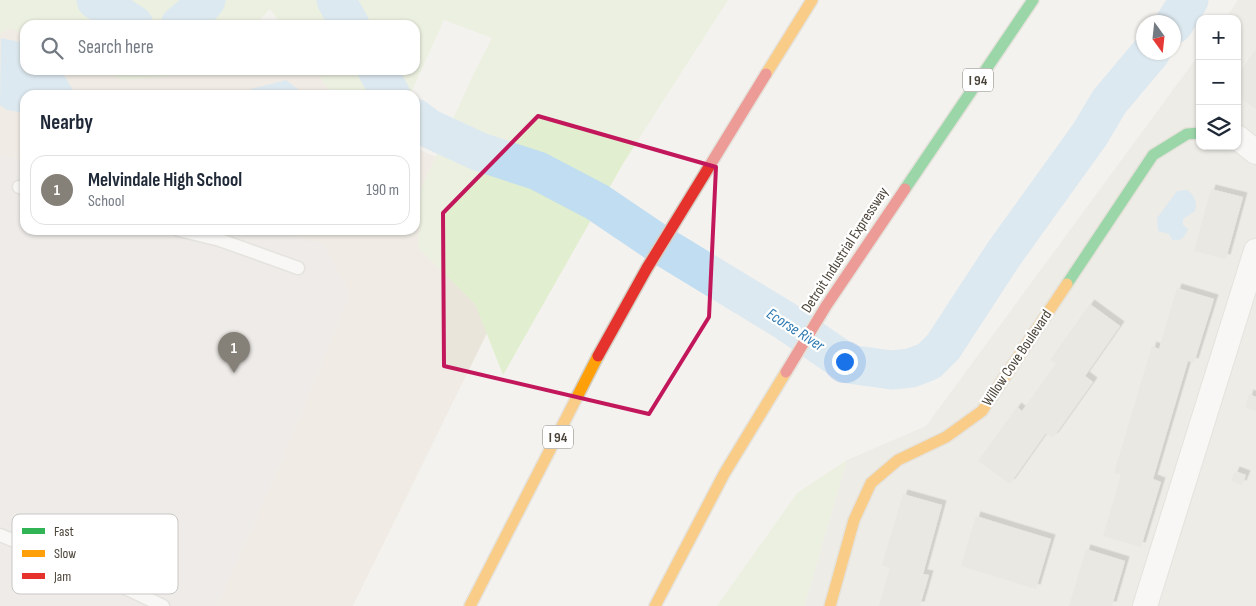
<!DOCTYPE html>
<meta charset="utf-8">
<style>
:root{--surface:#fff;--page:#f2f2f3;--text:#1f2937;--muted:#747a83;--line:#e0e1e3;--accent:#868178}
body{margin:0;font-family:"Sofia Sans Condensed",sans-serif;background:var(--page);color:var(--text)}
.controls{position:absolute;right:15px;top:15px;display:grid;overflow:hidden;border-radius:10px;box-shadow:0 1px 4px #0004}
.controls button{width:45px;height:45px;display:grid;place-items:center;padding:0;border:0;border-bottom:1px solid var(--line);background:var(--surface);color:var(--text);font:25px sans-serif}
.compass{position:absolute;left:1136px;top:15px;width:45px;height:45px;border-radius:50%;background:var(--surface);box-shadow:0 1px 4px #0004;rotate:165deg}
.you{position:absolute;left:844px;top:361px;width:18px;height:18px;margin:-12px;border:4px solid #fff;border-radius:50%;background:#1a73e8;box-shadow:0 0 0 8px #1a73e833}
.badge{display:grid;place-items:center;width:32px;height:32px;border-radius:50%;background:var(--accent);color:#fff;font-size:16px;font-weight:700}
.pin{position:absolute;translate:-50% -41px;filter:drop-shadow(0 1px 2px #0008)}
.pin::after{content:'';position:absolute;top:26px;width:18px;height:15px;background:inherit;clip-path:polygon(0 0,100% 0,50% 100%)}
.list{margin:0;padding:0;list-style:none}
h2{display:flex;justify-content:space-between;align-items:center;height:65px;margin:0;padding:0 20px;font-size:21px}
h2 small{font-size:16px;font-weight:400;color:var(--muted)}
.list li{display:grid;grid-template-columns:32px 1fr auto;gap:15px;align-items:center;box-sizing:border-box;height:70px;margin:0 10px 10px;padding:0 10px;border:1px solid var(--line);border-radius:15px}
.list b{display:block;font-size:19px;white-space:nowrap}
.list p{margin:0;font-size:16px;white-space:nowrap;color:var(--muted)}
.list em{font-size:16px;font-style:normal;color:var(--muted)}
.icon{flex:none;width:28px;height:28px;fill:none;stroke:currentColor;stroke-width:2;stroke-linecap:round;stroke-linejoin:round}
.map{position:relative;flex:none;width:1256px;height:606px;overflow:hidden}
.search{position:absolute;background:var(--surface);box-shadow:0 1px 4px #0004;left:20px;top:20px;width:400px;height:55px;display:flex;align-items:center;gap:12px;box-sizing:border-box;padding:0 18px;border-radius:15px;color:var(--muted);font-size:19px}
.panel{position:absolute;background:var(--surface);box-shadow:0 1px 4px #0004;left:20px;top:90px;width:400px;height:145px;border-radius:15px}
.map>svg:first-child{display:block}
</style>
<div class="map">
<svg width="1256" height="606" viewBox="0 0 1256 606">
<defs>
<filter id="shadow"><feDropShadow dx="4.5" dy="-4.5" stdDeviation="0" flood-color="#0004"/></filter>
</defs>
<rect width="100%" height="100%" fill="#f4f2ee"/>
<polygon fill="#e7e4dc" points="1238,0 1256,0 1256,606 804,606 847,460 926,426 1200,53 1200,146 1237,146 1237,19 1225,19"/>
<polygon fill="#eae5da" points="0,0 57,0 25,25 25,70 359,70 373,95 25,95 25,230 415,230 415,148 486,178 515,276 353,606 0,606"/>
<g fill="#e1eecf">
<polygon points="0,0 728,0 624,162 503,375 475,304 418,247 421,189 473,75 492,38 444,20 410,95 333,95 315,70 415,70 415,25 282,25 270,9 255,25 25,25 25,34 10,28 0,34"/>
<polygon points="102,70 212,70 209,73 123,80"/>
<polygon points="847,460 804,606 717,606 797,493"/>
</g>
<polygon fill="#e6e3df" points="0,154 25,161 25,230 273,230 324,244 350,294 277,472 217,606 0,606"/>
<g fill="#c0ddf1">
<polygon points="1,38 25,43 25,70 61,70 76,95 25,95 25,113 7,110 0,105"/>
<polygon points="286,80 305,95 245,95 251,89"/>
<path d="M1187,190C1194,194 1198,203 1195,211L1183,219V225L1188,229C1184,238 1182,241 1172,240L1169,234L1158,231L1157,218L1177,191Z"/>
</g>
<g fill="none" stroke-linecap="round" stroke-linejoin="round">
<g stroke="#c0ddf1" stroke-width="39">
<polyline points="96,0 134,25"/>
<polyline points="336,0 350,25"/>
<polyline points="1174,24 1189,0"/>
<polyline points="180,25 197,11 206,0"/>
<polyline points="377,70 391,95"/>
<polyline points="415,118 428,128 480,152 538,171 597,202 659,244 784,320 848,364 892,370 911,368 929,361 943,347 1003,255 1090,134 1109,102 1151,52"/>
</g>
</g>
<g fill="#dedbd6" filter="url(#shadow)">
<polygon points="1256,49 1256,109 1237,96 1237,76"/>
<polygon points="1211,189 1243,197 1226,259 1194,251"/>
<polygon points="1177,288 1214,299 1194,363 1188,361 1153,479 1161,482 1141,547 1103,536 1121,475 1114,473 1152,346 1159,349"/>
<polygon points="1090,304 1120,326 1085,376 1093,382 1053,438 1046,433 1010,484 978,461 1017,407 1022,411 1056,364 1050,360"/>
<polygon points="1249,394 1256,397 1256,411 1245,407"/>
<polygon points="1235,471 1246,475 1242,485 1231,481"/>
<polygon points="903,494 942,505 923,574 929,575 920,606 879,606 890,568 882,565"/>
<polygon points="976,516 1051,539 1036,589 961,566"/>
<polygon points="1086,549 1125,561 1112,606 1069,606"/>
</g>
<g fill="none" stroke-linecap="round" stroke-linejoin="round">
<g stroke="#d2d0cb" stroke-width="15">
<g id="lane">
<polyline points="19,187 25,188"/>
<polyline points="179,230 220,240 298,268"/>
<polyline points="0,535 100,576 163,606"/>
</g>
</g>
<g stroke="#d2d0cb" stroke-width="26">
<g id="street">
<polyline points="1237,137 1256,152"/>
<polyline points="1145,606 1256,251"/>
</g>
</g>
<g stroke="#d3cfc5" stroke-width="14">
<g id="fast">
<polyline points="905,189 1033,0"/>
<polyline points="1067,284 1153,155 1187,134 1200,133"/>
</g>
</g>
<g stroke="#d3cfc5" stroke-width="14">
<g id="slow">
<polyline points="766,74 812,0"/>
<polyline points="470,606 598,356"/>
<polyline points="655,606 724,474 786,372"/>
<polyline points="830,606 854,520 871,483 898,460 946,437 982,411 1067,284"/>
</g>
</g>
<g stroke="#d3cfc5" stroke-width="14">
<g id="jam">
<polyline points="598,356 647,268 766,74"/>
<polyline points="786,372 826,306 905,189"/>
</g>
</g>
<use href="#lane" stroke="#fdfdfc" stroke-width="12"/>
<use href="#street" stroke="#fdfdfc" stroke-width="24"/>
<use href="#fast" stroke="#30b455" stroke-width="11"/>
<use href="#slow" stroke="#ff9f0a" stroke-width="11"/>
<use href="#jam" stroke="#e5322d" stroke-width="11"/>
</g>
<path d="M0 0H1256V606H0ZM538,116L716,167L709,317L649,414L444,366L443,213Z" fill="#f4f2ee" fill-opacity=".55" fill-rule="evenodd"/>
<path fill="none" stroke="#c2185b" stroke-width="4" stroke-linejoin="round" d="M538,116L716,167L709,317L649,414L444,366L443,213Z"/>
<g text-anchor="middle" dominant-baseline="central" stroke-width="4.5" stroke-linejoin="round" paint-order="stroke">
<g fill="#fff" stroke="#817c74" stroke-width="1">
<rect x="963" y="68.5" width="30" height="23" rx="4"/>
<rect x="543" y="425.5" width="30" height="23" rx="4"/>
</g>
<g font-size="14" font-weight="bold" fill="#4b4439">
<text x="978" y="80">I 94</text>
<text x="558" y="437">I 94</text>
</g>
<g font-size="15" fill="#4b4439" stroke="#fff">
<text transform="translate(845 250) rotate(-57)">Detroit Industrial Expressway</text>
<text transform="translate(1017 358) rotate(-56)">Willow Cove Boulevard</text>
</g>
<g font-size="16" font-style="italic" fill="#2e7ab2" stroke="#fff">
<text transform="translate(795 330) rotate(33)">Ecorse River</text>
</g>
</g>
<rect x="12" y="514" width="166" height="80" rx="8" fill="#fff" stroke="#c9c7c4" stroke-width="1"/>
<rect x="22" y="528" width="23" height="6" fill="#30b455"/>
<rect x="22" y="550" width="23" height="7" fill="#ff9f0a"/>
<rect x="22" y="573" width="23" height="6" fill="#e5322d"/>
<g font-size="14" fill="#4b4439">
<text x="54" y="536">Fast</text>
<text x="54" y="558">Slow</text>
<text x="54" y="581">Jam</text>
</g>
</svg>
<div class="controls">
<button>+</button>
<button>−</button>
<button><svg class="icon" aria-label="layers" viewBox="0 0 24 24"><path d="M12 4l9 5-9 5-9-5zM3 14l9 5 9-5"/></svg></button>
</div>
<svg class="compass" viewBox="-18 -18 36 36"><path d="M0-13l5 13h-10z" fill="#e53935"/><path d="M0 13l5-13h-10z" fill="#747a83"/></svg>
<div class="you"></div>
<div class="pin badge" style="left:234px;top:373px">1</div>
<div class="search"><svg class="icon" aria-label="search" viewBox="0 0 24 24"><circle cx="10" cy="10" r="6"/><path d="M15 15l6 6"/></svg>Search here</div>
<section class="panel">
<h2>Nearby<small></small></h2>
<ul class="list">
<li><span class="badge">1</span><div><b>Melvindale High School</b><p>School</p></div><em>190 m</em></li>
</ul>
</section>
</div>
